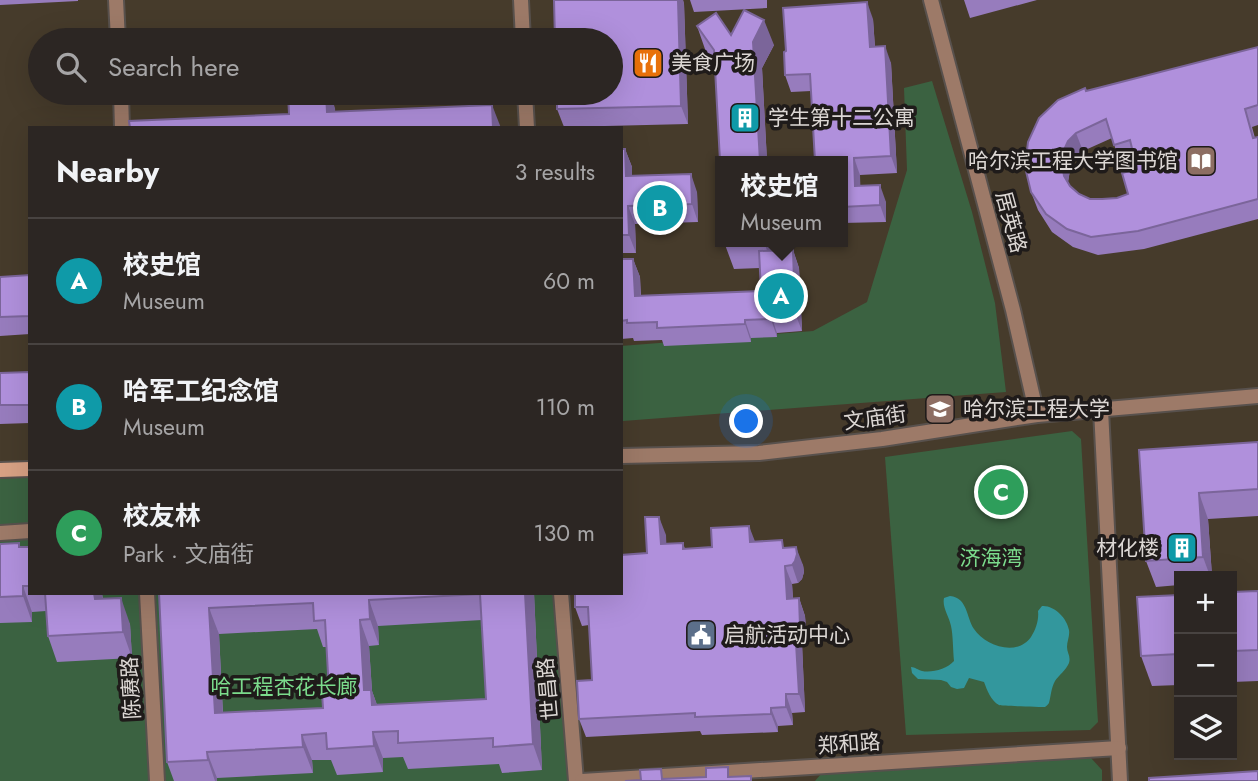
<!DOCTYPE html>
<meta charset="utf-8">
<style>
:root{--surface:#2c2623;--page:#342e2b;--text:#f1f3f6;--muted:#a6a5a6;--line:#484341;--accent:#db2777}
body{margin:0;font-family:Jost,"Noto Sans SC",sans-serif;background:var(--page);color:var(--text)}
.controls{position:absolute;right:21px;bottom:21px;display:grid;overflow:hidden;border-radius:0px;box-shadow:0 7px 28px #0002}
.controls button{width:63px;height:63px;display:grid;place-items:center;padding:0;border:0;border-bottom:2px solid var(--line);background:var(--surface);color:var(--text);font:35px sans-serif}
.you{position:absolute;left:747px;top:422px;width:24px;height:24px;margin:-18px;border:5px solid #fff;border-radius:50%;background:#1a73e8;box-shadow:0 0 0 10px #1a73e833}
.badge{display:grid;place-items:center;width:46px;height:46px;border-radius:50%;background:var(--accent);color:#fff;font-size:23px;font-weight:700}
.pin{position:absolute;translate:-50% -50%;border:4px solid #fff;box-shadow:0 2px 7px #0006}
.popup{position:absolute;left:715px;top:156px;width:133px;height:91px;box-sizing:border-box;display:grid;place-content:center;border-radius:0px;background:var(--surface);filter:drop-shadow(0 2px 5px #0005);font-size:23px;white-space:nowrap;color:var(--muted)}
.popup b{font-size:26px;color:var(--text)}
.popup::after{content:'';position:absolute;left:50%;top:100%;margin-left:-14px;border:14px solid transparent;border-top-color:var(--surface)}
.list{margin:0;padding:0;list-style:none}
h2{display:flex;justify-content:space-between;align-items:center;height:91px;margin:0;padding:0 28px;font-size:30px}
h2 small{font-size:23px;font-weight:400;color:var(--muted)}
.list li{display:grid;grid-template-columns:46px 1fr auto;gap:21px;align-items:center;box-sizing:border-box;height:126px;padding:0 28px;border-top:2px solid var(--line)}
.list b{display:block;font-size:26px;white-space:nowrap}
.list p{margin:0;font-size:23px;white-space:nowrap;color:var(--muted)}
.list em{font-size:23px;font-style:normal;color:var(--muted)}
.icon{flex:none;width:38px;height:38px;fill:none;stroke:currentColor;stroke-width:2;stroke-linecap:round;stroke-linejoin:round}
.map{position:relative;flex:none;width:1258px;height:781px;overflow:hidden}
.search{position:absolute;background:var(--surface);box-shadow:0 7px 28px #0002;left:28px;top:28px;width:595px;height:77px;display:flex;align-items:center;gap:18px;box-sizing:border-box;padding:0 24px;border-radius:38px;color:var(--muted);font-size:26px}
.panel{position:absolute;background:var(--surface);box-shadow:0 7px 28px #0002;left:28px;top:126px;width:595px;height:469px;border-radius:0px}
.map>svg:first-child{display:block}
</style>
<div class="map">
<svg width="1258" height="781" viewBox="0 0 1258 781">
<rect width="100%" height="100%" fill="#3b332f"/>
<path fill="#463b2b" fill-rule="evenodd" d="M0,0H1258V781H0ZM40,40H611V93H40ZM30,128H621V593H30ZM720,161H842V242H720ZM1179,576H1232V755H1179Z"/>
<g fill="#3b6241">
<polygon points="932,81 972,212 995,303 1006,392 623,421 621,346 813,331 867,302 907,170 904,88"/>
<polygon points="1072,431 1081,439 1098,722 1090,730 906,735 885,457"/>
<polygon points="30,477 30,593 564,593 572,781 0,781 0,479"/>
<polygon points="1091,758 1102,770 1102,781 815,781 821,774"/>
</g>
<path fill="#33979d" d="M950,596C968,598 966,617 974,629C985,646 1017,657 1031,637C1036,629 1039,620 1038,611L1042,606C1054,605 1067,618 1069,630C1070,636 1067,641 1067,647C1067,653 1071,656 1069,663C1066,670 1059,675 1055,681C1051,688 1051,696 1049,703C1048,704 1047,706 1045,707C1042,707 1001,706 999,705C991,701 987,690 984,682L969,678L964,688L957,689L951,687L947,682L941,680L918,679L912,673L911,667C915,667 918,670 922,671C932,673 947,669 954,661C953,651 953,634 951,626C949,616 942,608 944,598Z"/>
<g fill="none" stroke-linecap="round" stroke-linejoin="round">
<g stroke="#58514d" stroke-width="18">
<g id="minor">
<polyline points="116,0 118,40"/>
<polyline points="521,0 523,40"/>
<polyline points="931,0 1013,310 1037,415"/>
<polyline points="121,93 122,128"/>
<polyline points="525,93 527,128"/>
<polyline points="1101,410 1120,781"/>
<polyline points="621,456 759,453 882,439 1037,415 1258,396"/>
<polyline points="0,533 30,531"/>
<polyline points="147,593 157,781"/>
<polyline points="561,593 576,781"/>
<polyline points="582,781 1119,748"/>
</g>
</g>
<g stroke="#58514d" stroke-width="18">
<polyline id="secondary" points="0,470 30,469"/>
</g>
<use href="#minor" stroke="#9d7a68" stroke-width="14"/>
<use href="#secondary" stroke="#d8a184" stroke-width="14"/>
</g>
<g fill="#977cbd" fill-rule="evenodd">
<polygon points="0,0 78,0 78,1 0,5"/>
<polygon points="554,0 683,0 684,4 688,124 564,127 557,109"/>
<polygon points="690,0 767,0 767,8 694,12"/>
<polygon points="964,0 1037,0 970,18"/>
<polygon points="873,19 875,47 891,63 897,173 860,175 860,186 886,202 886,222 842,223 842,161 811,91 791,92 785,75"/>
<polygon points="697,26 774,45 762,68 767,161 720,161 715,64 706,52"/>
<path d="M1258,47V125L1252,127L1255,138L1258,137V219L1144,249L1098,255L1073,247L1052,232L1038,210L1031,192L1086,91ZM1112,138L1120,163L1135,159L1137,169L1128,194L1117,198L1102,199H1090L1079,194L1070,186L1068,182L1070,170L1075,159L1083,151Z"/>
<polygon points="621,149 625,149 632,167 632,176 697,192 698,222 635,224 636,253 621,253"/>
<polygon points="724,242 772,242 772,250 793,250 799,268 802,331 777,333 777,337 751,338 751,342 664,346 662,340 634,341 633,338 621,339 621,259 633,259 640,277 641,296 761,291 760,268 734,269"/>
<polygon points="30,275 30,334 0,336 0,277"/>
<polygon points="30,372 30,423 0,424 0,373"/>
<polygon points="1258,442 1258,516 1208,519 1212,576 1179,576 1179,585 1156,587 1146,561 1139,450"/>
<polygon points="666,535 666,544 683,543 685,549 712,547 755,542 785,548 803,565 804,572 802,579 798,583 792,584 793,599 799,598 805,616 807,644 802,644 805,712 792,713 793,725 778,726 778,732 702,735 700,731 586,737 579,719 592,680 589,625 582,626 575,607 647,553"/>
<polygon points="0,544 20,547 30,547 30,593 102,593 103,599 130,624 132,658 57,662 48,636 46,611 32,612 32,622 0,623"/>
<polygon points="1258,591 1258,681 1232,682 1232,592"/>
<path d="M159,593H534L542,770L502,773L499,764L408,769L403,757L383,758V772L337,775L331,760H312L313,773L217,778V781H174L167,762ZM482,620L486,699L377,705L372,691L369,646L379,645L378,626ZM317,629L323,647H327L329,692L323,708L223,713L219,634Z"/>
<polygon points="1179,595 1179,685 1152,686 1141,656"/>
</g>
<g fill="#7b659a">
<polygon points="678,0 683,0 684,4 688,124 681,106"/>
<polygon points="867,2 873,19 876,64 870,47"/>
<polygon points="764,20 774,45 762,68 767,161 760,161 753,42"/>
<polygon points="885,46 891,63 897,173 891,156"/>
<polygon points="326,93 330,93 335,108 336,128 327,112"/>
<polygon points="492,105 501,128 493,128"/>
<polygon points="1076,133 1083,151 1075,159 1070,170 1068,182 1071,194 1064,176 1062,164 1063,152 1068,141"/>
<polygon points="625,149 632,167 632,194 626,176"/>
<polygon points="854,158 860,175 861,203 855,186"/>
<polygon points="691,174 697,192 698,222 692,204"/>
<polygon points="880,185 886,202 886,222 880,205"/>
<polygon points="628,206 635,224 636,253 629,235"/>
<polygon points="764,242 772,242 773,267"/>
<polygon points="793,250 799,268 802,331 795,313"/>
<polygon points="633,259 640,277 641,314 635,296"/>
<polygon points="771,315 777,333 777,337 771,319"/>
<polygon points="745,320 751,338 751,342 745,324"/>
<polygon points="1199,493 1208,519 1212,576 1210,576 1203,557"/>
<polygon points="659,517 666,535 667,562 661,544"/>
<polygon points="749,526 756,544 750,542"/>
<polygon points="796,547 803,565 804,572 802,579 798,583 792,565"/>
<polygon points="785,566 792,584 794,617 787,599"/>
<polygon points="23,586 32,612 32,622 23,596"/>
<polygon points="94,593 102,593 104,625 95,599"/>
<polygon points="525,593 534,593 542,770 533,744"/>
<polygon points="121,598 130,624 132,658 123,632"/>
<polygon points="799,598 805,616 807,644 800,626"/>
<polygon points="369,600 378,626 379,645 370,619"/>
<polygon points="209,608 219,634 224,739 215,713"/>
<polygon points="360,620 369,646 372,691 381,716 382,731 364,690"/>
<polygon points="795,626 802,644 805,712 799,694"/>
<polygon points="786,694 792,713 793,725 786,707"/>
<polygon points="771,708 778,726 778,732 771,714"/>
<polygon points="373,732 383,758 383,772 374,746"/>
<polygon points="302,735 312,760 313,773 303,747"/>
<polygon points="207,752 217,778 217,781 215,781 208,760"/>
</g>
<g fill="#b090dc" stroke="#7b659a" stroke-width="2" fill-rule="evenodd">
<polygon points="554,0 678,0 681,106 557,109 557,93 611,93 611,40 555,40"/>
<polygon points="867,2 870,47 885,46 891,156 854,158 855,186 880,185 880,205 842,207 842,161 815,161 810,74 785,75 784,52 786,51 783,8"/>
<polygon points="744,10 764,20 753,42 760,161 720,161 714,50 697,26 716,13 731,35"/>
<path d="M1258,47V105L1245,109L1253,138L1258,137V199L1138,231L1091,237L1067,229L1046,214L1031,192L1025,167L1028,142L1039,118L1058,100L1085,88L1086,91ZM1106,119L1114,145L1130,140L1137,169L1122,173L1128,194L1117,198L1102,199H1090L1079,194L1070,186L1064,176L1062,164L1063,152L1068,141L1076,133Z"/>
<polygon points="288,93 326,93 327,112 492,105 493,128 130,128 129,121 289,114"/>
<polygon points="621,149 625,149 626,176 691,174 692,204 628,206 629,235 621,235"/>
<polygon points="724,242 764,242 725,244"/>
<polygon points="793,250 795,313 771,315 771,319 745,320 745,324 657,328 657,322 627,323 627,320 621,321 621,259 633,259 635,296 761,291 759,251"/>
<polygon points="30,275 30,316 0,317 0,277"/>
<polygon points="30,372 30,405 0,405 0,373"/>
<polygon points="1258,442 1258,489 1199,493 1203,557 1146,561 1139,450"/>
<polygon points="645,517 659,517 661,544 683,543 683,549 712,547 711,528 749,526 750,542 782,540 783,548 796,547 797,554 795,561 792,565 785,566 787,599 799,598 800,626 795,626 799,694 786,694 786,707 771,708 771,714 695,717 695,713 579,719 577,681 592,680 588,607 575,607 575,593 621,593 621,555 647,553"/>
<polygon points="19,543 19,547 30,547 30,586 23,586 23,596 0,597 0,544"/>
<polygon points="1258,591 1258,650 1232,651 1232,592"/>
<polygon points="45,593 94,593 95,599 121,598 123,632 48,636"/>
<path d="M159,593H525L533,744L493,747V738L398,743V731L373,732L374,746L327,749L326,733L302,735L303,747L207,752L208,760L167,762ZM480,594L486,699L372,705L371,690H364L360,620L370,619L369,600ZM313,603L314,621L325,620L329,692L322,693L323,708L215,713L209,608Z"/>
<polygon points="1179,595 1179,654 1141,656 1137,597"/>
<polygon points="728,767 728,777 751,776 751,781 625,781 641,780 640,770 661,769 662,779 706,777 706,768"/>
<polygon points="1258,771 1258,781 1149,781 1149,778"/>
</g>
<defs>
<g id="restaurant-square" transform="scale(1.575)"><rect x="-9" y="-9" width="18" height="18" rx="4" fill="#e8710a" stroke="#1f1b1a"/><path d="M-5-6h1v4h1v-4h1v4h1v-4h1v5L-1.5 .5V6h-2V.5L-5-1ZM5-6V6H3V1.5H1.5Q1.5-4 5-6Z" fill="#fff"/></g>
<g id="building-square" transform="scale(1.575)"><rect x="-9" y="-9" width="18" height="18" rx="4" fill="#0f9aa8" stroke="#1f1b1a"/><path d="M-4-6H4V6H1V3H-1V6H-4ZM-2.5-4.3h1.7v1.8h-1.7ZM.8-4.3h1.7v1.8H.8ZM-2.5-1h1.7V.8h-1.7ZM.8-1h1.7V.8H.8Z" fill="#fff"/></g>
<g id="library-square" transform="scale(1.575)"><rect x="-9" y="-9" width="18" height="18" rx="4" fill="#8d6e63" stroke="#1f1b1a"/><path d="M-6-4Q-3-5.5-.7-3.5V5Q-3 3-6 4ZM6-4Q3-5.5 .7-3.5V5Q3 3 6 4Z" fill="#fff"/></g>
<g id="university-square" transform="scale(1.575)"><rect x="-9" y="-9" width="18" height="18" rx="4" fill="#8d6e63" stroke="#1f1b1a"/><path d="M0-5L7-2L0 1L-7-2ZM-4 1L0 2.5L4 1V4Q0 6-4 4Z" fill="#fff"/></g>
<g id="civic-square" transform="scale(1.575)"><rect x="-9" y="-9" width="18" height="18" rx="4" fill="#5c6f8a" stroke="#1f1b1a"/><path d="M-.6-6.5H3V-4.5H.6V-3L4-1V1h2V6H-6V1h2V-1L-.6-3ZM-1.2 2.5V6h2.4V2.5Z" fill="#fff"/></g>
</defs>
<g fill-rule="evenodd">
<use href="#restaurant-square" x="648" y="63"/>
<use href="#building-square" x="745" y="118"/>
<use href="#library-square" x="1201" y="161"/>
<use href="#university-square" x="940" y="409"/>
<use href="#building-square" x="1182" y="548"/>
<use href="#civic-square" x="701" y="635"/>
</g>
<g text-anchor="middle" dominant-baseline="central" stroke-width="7" stroke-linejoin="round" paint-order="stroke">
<g font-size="21" fill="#dcd7d4" stroke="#1f1b1a" text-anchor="start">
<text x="671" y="63">美食广场</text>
<text x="768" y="118">学生第十二公寓</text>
<text x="1178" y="161" text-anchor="end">哈尔滨工程大学图书馆</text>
<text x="963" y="409">哈尔滨工程大学</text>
<text x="1159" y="548" text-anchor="end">材化楼</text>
<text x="724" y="635">启航活动中心</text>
</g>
<g font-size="21" fill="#dcd7d4" stroke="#1f1b1a">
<text transform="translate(1011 222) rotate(75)">居英路</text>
<text transform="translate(875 418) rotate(-8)">文庙街</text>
<text transform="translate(131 688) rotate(-93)">陈赓路</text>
<text transform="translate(548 689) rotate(-95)">世昌路</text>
<text transform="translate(849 744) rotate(-4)">郑和路</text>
</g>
<g font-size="21" fill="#7bdb8c" stroke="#1f1b1a">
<text x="991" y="558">济海湾</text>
<text x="284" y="687">哈工程杏花长廊</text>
</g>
</g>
</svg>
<div class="controls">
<button>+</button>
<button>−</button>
<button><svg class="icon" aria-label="layers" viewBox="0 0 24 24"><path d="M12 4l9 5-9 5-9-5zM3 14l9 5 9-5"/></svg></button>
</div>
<div class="you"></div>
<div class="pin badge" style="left:781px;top:296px;background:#0f9aa8">A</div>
<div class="popup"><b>校史馆</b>Museum</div>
<div class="pin badge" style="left:660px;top:208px;background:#0f9aa8">B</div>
<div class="pin badge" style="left:1001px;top:492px;background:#2e9e5b">C</div>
<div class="search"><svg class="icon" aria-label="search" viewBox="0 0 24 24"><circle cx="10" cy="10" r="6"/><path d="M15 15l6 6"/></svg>Search here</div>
<section class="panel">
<h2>Nearby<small>3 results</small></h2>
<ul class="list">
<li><span class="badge" style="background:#0f9aa8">A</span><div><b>校史馆</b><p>Museum</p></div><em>60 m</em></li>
<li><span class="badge" style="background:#0f9aa8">B</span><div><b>哈军工纪念馆</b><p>Museum</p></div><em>110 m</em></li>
<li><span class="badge" style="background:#2e9e5b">C</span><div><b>校友林</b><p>Park · 文庙街</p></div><em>130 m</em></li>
</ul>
</section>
</div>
